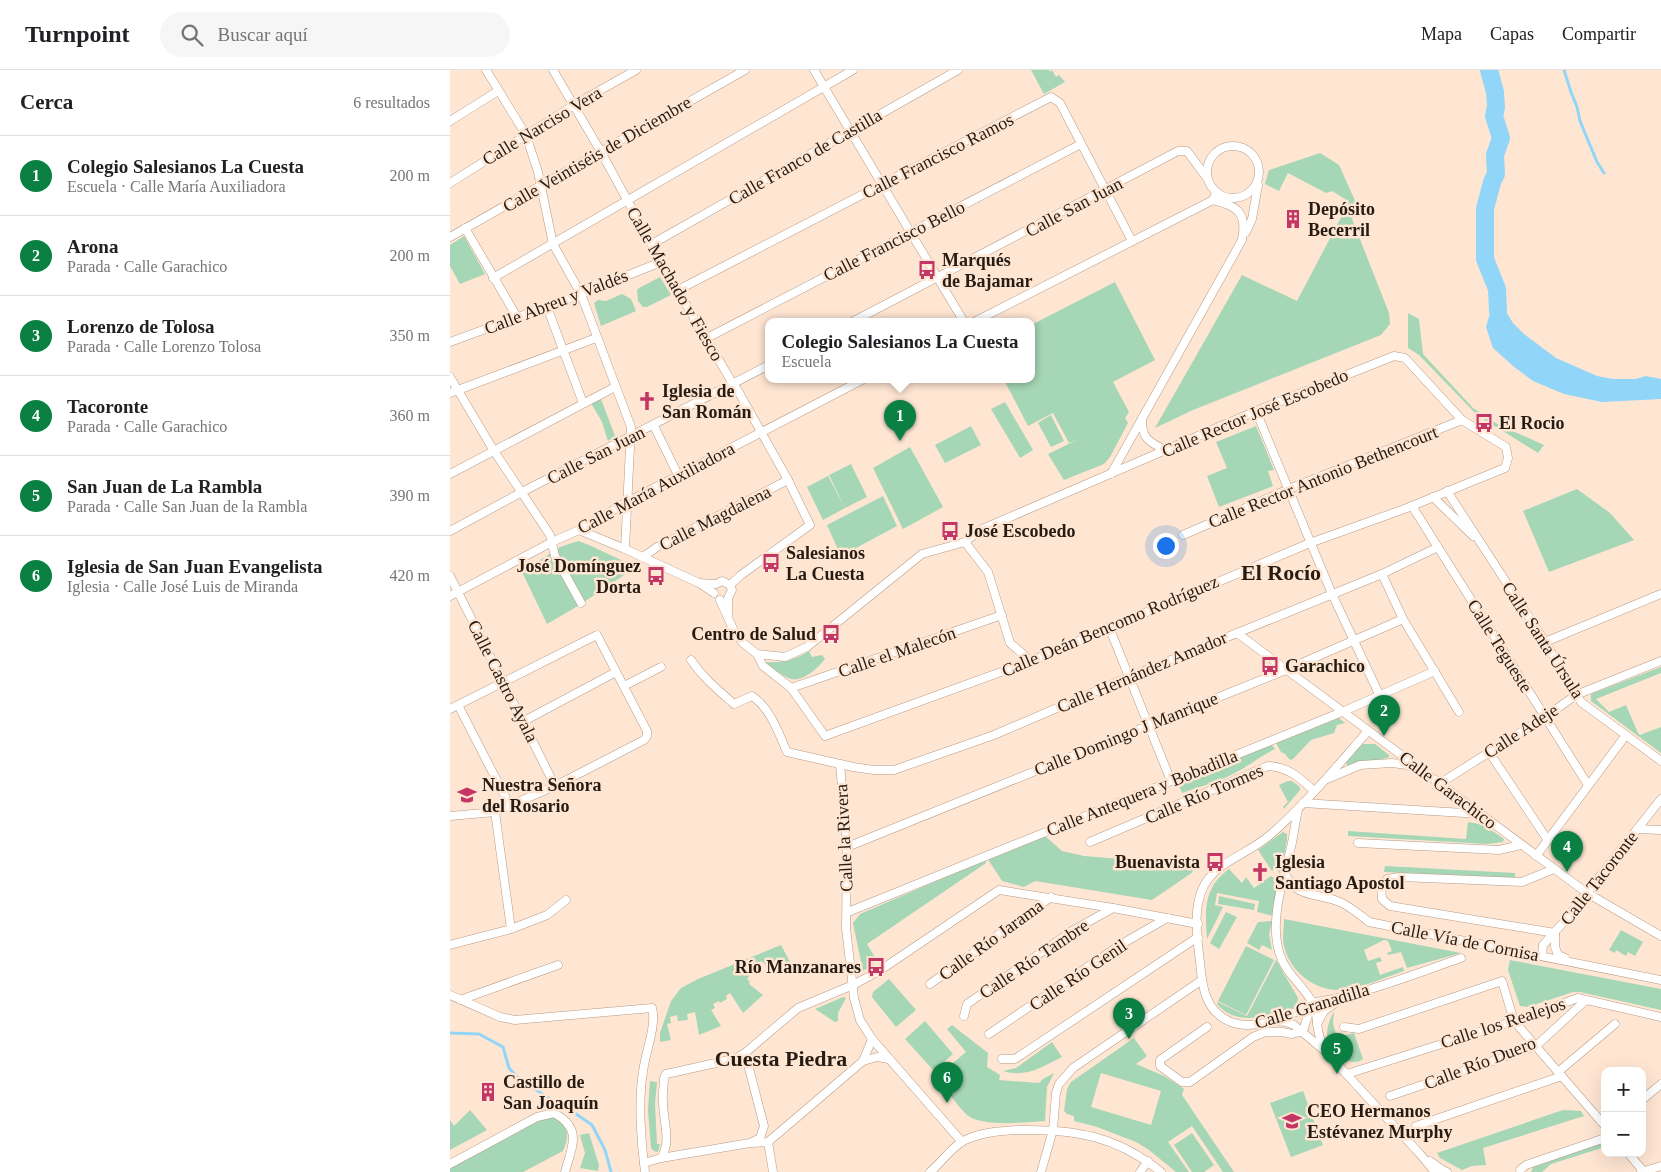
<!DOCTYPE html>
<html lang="es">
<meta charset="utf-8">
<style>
:root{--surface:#fff;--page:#f6f6f6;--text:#202124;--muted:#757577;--line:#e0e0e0;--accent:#0b8043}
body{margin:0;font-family:Georgia,serif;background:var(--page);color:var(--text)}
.controls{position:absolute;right:15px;bottom:15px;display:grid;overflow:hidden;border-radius:10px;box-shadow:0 5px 20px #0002}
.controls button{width:45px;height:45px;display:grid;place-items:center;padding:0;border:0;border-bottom:1px solid var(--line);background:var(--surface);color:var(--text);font:25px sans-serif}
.you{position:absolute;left:715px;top:475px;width:18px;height:18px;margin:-12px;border:4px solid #fff;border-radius:50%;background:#1a73e8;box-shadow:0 0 0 8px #1a73e833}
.badge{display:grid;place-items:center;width:32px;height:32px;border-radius:50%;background:var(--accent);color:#fff;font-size:16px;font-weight:700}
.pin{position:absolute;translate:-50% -41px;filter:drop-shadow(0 1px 2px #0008)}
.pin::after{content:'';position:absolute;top:26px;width:18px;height:15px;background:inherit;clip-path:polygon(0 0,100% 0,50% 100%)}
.popup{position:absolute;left:315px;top:248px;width:270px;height:65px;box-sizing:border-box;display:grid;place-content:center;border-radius:10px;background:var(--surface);filter:drop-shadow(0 1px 4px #0005);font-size:16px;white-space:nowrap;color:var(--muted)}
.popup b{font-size:19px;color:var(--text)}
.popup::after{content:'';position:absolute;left:50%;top:100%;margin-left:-10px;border:10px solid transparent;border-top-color:var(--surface)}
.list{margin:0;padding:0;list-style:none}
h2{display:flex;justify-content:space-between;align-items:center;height:65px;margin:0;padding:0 20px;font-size:21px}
h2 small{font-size:16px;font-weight:400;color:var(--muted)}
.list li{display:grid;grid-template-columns:32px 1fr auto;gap:15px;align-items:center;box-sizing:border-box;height:80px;padding:0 20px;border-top:1px solid var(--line)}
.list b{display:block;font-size:19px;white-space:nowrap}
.list p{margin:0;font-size:16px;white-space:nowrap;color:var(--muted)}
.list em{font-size:16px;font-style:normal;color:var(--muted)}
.icon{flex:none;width:28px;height:28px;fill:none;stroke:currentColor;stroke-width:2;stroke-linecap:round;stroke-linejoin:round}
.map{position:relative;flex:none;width:1211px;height:1102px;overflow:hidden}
header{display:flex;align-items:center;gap:30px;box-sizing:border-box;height:70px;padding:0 25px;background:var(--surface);border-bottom:1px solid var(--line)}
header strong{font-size:24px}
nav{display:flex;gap:28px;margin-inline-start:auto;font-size:18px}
.search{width:350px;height:45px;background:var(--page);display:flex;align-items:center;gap:12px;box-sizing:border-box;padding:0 18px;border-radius:28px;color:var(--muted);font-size:19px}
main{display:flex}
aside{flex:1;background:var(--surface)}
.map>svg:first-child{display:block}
</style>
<header>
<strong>Turnpoint</strong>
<div class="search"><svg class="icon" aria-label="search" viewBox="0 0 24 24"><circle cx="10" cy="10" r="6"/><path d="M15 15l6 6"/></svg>Buscar aquí</div>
<nav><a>Mapa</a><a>Capas</a><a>Compartir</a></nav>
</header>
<main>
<aside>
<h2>Cerca<small>6 resultados</small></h2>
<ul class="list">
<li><span class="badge">1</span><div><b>Colegio Salesianos La Cuesta</b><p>Escuela · Calle María Auxiliadora</p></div><em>200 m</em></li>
<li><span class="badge">2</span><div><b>Arona</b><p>Parada · Calle Garachico</p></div><em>200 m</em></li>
<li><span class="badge">3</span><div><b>Lorenzo de Tolosa</b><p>Parada · Calle Lorenzo Tolosa</p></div><em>350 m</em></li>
<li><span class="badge">4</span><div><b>Tacoronte</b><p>Parada · Calle Garachico</p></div><em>360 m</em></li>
<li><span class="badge">5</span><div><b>San Juan de La Rambla</b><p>Parada · Calle San Juan de la Rambla</p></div><em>390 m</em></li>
<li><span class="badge">6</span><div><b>Iglesia de San Juan Evangelista</b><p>Iglesia · Calle José Luis de Miranda</p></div><em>420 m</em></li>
</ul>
</aside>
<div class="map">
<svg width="1211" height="1102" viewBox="0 0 1211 1102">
<rect width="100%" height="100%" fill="#ffe6d3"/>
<g fill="#a5d6b5" fill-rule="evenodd">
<polygon points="581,0 599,0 600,2 602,0 606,7 609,5 615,12 594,24"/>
<polygon points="870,83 889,95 907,135 902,149 939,243 940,254 931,265 743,340 705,358 792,205 847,231 897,136 895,129 882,121 876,123 838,103 829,121 815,114 819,100"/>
<polygon points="14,166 35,204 10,214 0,196 0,175"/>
<polygon points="210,207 221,225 197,237 193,237 188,231 187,220 189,218"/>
<polygon points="665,212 705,290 663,312 679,342 675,348 678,353 660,387 654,394 614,410 598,384 629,369 619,373 603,343 578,356 554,310 581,310 581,255"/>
<polygon points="172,224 181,229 186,241 151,256 144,233 148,230 156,231"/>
<polygon points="958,243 969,249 973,284 1023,338 1049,355 1094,375 1088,383 1027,345 969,285 958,278"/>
<polygon points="151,329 165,366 158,371 152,352 141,333"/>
<polygon points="555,332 583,380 570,388 541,339"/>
<polygon points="601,345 614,371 601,377 588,353"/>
<polygon points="521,356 531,375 495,393 485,375"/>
<polygon points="806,356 824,400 818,401 823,416 769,437 757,406 777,398 766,372"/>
<polygon points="460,377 493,437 453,459 423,398"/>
<polygon points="401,394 417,427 395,438 379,405"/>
<polygon points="378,406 395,438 373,450 357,417"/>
<polygon points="1127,419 1160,443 1184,470 1099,502 1073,441"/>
<polygon points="433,426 447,456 391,486 377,455"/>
<polygon points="128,471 139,475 186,497 128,536 97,554 73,504 66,502 87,492 110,477"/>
<path d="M359,581L362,587L372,585L375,589C368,598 353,612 341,609C332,606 323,598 316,594V592C333,593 345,590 359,581Z"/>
<polygon points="1211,597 1211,603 1146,629 1159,642 1176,635 1188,663 1190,665 1211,657 1211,683 1141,631 1141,624"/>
<polygon points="889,648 895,653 887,655 884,663 861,670 843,689 840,690 835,684 831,682 826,673"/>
<path d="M913,674H925L939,685V687C937,689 901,695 897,695L895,692L903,682Z"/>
<path d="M822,675L825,679C809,687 796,698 781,705C765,713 748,717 732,723L727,711Z"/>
<polygon points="838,711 842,711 850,717 850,720 834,739 833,737 838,732 829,715"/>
<polygon points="1018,752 1034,755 1054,769 1053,772 1038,774 898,766 898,761 1016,769"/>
<path d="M833,762L837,764V770L823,846L807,842L809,831L767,823L765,835L773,837L757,869C755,841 753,818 779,799L792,813L796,807L804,818L821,806L824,808L830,804L826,798L822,801L808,780Z"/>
<polygon points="595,766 612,781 634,786 720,793 735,786 743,802 702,830 585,811 574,817 552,811 537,788"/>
<polygon points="535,790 536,793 417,874 427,891 413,901 403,853 410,844"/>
<polygon points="935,796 1065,803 1065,808 934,802"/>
<polygon points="769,826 805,834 804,840 768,834"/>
<polygon points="776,842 787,847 769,879 760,873"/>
<path d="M834,849L1011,883L957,898L951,882L938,885L937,883L942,881L938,871L934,870L914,880L918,891L930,887L932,891L926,893L930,905L953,897L954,901C936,907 909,919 891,920C865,921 840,902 834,876C832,868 834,858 834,849Z"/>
<polygon points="822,851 819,864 822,880 812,875 809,880 797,873 808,852"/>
<polygon points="1171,860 1193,872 1185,886 1178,882 1176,886 1166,880 1165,883 1159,880"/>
<polygon points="331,875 340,892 329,905 311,891 306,897 308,900 304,904 302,902 297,909 300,912 299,914 313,925 293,943 280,923 276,926 277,929 270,933 269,931 263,934 265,938 261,940 271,956 249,965 245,942 237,944 238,950 228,951 227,945 220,947 221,953 217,954 221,970 210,972 210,963 221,931 231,918 248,909"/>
<polygon points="796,876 824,890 796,945 768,931"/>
<path d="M826,890L848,928C848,934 846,936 840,940C815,946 787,957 767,934L768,932L797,946Z"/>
<polygon points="1060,890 1211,919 1211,940 1130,922 1123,922 1078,937 1070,936 1058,900"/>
<polygon points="439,909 466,940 446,957 422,927 423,922"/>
<polygon points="393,927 396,928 388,943 388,951 385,952 365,939"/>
<path d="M884,941L883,954L887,967L904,963L913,989C899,1000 878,978 877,963C877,956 881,947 884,941Z"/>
<polygon points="475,951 503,984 484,1001 455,969"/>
<path d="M502,955L538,983L537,997L550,1005L549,1010L589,1013L593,1009L604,1003L597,1017L595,1051C574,1052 538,1057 520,1047C513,1043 502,1027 496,1020L501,1016L490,1004L516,982L497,959Z"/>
<path d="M684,968L697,986L686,994L714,1006L734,1019L732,1025L784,1102H773L742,1056L718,1072L739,1102H726L699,1080L686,1072L647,1057L624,1051V1046L617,1044L614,1041L617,1019L621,1012ZM651,1003L711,1021L701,1055L641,1037Z"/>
<path d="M602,972L612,987C592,997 576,1008 553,1001L566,998Z"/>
<polygon points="200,1011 207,1012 205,1034 207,1074 210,1074 208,1082 204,1081 201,1078 198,1040"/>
<polygon points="853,1021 873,1075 841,1087 820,1033"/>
<polygon points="20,1040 37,1060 0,1080 0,1050 4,1056"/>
<polygon points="1113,1040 1131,1041 1134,1046 1033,1078 1036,1095 1022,1096 1012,1100 990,1088 987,1083"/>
<path d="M101,1046C119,1052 120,1066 113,1081L73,1102H0V1098L86,1050Z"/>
<polygon points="139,1063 149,1095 148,1101 130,1098 135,1083 130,1065"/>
<polygon points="742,1063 764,1095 754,1102 742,1102 724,1075"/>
<polygon points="1155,1072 1155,1077 1101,1094 1092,1102 1081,1102 1083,1097 1088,1093"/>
</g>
<polygon fill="#91d6f8" points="1047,219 1053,237 1063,253 1074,264 1106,288 1147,306 1163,309 1185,309 1196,306 1211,309 1211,329 1152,332 1114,324 1083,311 1063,296 1043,278 1036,257"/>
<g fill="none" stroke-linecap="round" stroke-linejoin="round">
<g stroke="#91d6f8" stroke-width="3">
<polyline points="1114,0 1121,22 1127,37 1130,51 1147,92 1154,103"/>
<polyline points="0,963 29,964 53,977 59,998 68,1008 97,1027 116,1037 142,1055 155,1080 161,1102"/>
</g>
<polyline stroke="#91d6f8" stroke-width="18" points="1039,0 1045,22 1046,37 1044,46 1051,68 1045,85 1046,104 1042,112 1035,139 1035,189 1047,219 1048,241"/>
<g stroke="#b79a84" stroke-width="9">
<g id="street">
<polyline points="36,0 76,65 88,102 103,174 131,224 181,357 175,479"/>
<polyline points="103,0 151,82 211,192 283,314 287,319 338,410 360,455 291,505 280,515"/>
<polyline points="364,0 514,252"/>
<polyline points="0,51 48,21"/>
<circle cx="783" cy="102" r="26"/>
<polyline points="0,113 124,35 186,0"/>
<polyline points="15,158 67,247"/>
<polyline points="796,162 802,149 808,115"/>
<polyline points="0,167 295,0"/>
<polyline points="202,174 508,0"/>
<polyline points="43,208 403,0"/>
<polyline points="228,220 601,27 610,33 682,171"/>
<polyline points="97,237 133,333"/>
<polyline points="402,252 728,81 737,81 757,108"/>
<polyline points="524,252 763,130 766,123"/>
<polyline points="257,268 631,74"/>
<polyline points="0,272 131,224 211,192"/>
<polyline points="0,307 44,381 100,465 105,486 131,533"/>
<polyline points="0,323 146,268"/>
<polyline points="806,341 882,524 929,624"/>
<path d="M692,348C691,368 699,372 715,380"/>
<polyline points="204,356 228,405"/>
<polyline points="0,404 165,317"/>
<path d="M661,404L792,170C797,144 789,136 763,130"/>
<polyline points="997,421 1095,572 1131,632 1211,691"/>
<polyline points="983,427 1023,466"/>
<polyline points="962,436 1138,715"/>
<polyline points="129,460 175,479 249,513 264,523"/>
<polyline points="0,461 72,422 319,295"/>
<polyline points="733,465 839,419 1012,350"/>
<polyline points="515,472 538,502 560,573 581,591"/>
<polyline points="193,487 207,477 338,410"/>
<polyline points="932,504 953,549 1009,642"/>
<polyline points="0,506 105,716"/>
<polyline points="249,513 266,514 272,511 280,515 282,520 278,528 278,544"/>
<polyline points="0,526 102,472 129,460 177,432 412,310"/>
<polyline points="270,530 284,561 293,573 307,584 335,587 357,577 472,484 515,472 530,460 806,341 944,286 955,288 1012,350 1056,377 1058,388 1055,398 957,438 860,473 581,591 375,666 341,618 313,596 307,584"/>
<polyline points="659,557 721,711"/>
<polyline points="787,563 1137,823 1211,866"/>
<polyline points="1095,572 1211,524"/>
<path d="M241,590C253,608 268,620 284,634L302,626C321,639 328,662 337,682L403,697L424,700H444L544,665L679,607L932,504L988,477"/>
<polyline points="174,616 211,597"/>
<polyline points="341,618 552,545"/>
<polyline points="8,635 60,736"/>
<polyline points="0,639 147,565 197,661 197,666 194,670 105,716 45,742 0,746"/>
<polyline points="74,651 166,602"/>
<path d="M918,661C887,696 856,734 820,765C802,781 772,791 759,808C741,830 747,866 750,892C752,916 755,942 781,952C802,960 826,950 846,942C852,939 857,935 863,933C873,930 885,929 896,926C935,916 973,901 1011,888"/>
<polyline points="1039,682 1097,769"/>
<polyline points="390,694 397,777 396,858 404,928 410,950 422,969 512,1072"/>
<polyline points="877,709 910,695 942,693 965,696"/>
<polyline points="989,714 1095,647 1126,625 1211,591"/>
<polyline points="853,733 1030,744"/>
<path d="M848,740C845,752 844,765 841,777C833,811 817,857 832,890C839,907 855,917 863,934C868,945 866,957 870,968C871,973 874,977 876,982"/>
<polyline points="45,742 61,859"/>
<polyline points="1187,759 1211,760"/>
<path d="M640,772L818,696C839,697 850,708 864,721"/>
<polyline points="908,773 1049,780 1071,775"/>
<polyline points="397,777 836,600 953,549"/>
<polyline points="1086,786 1176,665"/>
<polyline points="1104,799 1072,812 950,807 937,809 931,816 932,829 940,836 1105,863"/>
<path d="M835,803C846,830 870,822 892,833C902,838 910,845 919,852L1211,910"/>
<polyline points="398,842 892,642 985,601"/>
<polyline points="1105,863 1105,877 1108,885 1115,888"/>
<polyline points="0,875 61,859 97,845 116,830"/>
<polyline points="1092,886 1093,875 1112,854 1211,729"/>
<polyline points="480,914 601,827"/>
<path d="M0,925L50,947L65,950L202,938C207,955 195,983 193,1002C188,1031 191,1073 195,1102"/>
<polyline points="10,930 108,895"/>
<polyline points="514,946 517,934 622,861 663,838"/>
<polyline points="825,951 836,952 844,955 876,982 970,1084 985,1102"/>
<polyline points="867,954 874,941 888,931"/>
<polyline points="757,957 710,990 710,996 732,1012 740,1012 803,967 815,962 832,962 842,964 853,961 862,933"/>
<polyline points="894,957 909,959 1052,911 1064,951 1155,1056"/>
<polyline points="539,964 670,875 717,848"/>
<polyline points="552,989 565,989 748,867"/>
<polyline points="413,991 427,987 439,989"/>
<polyline points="1108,1002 1165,954"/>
<polyline points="897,1004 1064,951 1128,928 1211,947"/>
<polyline points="940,1026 1086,976 1136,930"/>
<polyline points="1192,1030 1211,1014"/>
<polyline points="966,1056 1112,1006"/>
<polyline points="318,1072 323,1102"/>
<polyline points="302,1073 318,1072 413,991 422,969"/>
<polyline points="1178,1083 1194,1102"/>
<path d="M211,1088C222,1072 213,1051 213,1032C212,1024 214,1016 214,1008L216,1004L284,989L295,983L348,938L403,915L429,901L549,820L663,838L748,854"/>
<polyline points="980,1091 991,1099 997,1102"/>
<polyline points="194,1093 211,1088 300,1073 310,1068 314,1056 295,983"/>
<path d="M0,1094L87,1047L104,1043C133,1059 122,1076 115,1102"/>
<polyline points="1070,1100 1076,1095 1155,1068"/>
<path d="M480,1102C491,1093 501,1078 513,1071C531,1062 550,1061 569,1060C625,1059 667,1066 711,1102"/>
<polyline points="591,1102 603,1060 606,1023 609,1014 623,998 752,910"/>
<polyline points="690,1102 698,1091"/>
<polyline points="1191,1102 1211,1096"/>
</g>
</g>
<use href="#street" stroke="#fff" stroke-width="8"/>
</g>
<defs>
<g id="building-bare" transform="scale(1.5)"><path d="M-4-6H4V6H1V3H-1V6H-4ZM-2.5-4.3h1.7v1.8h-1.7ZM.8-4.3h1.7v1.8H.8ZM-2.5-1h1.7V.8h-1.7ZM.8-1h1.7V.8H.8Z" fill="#c33666" stroke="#ffe6d3" stroke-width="2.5" paint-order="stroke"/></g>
<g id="bus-bare" transform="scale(1.5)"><path d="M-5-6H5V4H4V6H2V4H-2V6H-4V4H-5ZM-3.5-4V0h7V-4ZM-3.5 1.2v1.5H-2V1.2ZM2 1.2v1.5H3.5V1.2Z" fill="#c33666" stroke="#ffe6d3" stroke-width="2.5" paint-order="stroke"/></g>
<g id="church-bare" transform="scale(1.5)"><path d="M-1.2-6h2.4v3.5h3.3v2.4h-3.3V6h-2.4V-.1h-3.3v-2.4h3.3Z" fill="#c33666" stroke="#ffe6d3" stroke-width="2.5" paint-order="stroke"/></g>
<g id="school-bare" transform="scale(1.5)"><path d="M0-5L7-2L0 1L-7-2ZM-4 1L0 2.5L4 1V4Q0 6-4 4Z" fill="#c33666" stroke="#ffe6d3" stroke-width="2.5" paint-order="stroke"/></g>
</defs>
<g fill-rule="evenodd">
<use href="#building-bare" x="843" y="149"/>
<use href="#bus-bare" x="477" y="200"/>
<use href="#church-bare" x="197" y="331"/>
<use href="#bus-bare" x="1034" y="353"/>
<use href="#bus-bare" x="500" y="461"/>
<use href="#bus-bare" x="321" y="493"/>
<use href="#bus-bare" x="206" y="506"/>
<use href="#bus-bare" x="381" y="564"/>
<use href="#bus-bare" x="820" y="596"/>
<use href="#school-bare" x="17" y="725"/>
<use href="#bus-bare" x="765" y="792"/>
<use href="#church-bare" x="810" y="802"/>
<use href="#bus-bare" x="426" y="897"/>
<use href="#building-bare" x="38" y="1022"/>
<use href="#school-bare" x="842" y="1051"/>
</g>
<g text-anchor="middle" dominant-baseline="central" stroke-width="5" stroke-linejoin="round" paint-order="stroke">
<g font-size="18" fill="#271c13" stroke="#ffe6d3">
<text transform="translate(92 56) rotate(-31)">Calle Narciso Vera</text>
<text transform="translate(147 84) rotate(-30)">Calle Veintiséis de Diciembre</text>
<text transform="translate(488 86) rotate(-27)">Calle Francisco Ramos</text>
<text transform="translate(355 87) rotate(-30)">Calle Franco de Castilla</text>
<text transform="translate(624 137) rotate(-28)">Calle San Juan</text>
<text transform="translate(444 171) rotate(-27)">Calle Francisco Bello</text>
<text transform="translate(225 214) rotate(60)">Calle Machado y Fiesco</text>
<text transform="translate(106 232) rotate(-21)">Calle Abreu y Valdés</text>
<text transform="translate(805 343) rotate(-23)">Calle Rector José Escobedo</text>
<text transform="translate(146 385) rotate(-27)">Calle San Juan</text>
<text transform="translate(873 407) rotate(-22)">Calle Rector Antonio Bethencourt</text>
<text transform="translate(206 418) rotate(-28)">Calle María Auxiliadora</text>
<text transform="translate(265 448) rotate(-27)">Calle Magdalena</text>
<text transform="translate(660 556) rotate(-23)">Calle Deán Bencomo Rodríguez</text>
<text transform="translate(1093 570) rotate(57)">Calle Santa Úrsula</text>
<text transform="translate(1050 576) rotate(58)">Calle Tegueste</text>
<text transform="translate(447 582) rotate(-19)">Calle el Malecón</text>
<text transform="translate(692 602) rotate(-23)">Calle Hernández Amador</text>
<text transform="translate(53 611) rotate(63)">Calle Castro Ayala</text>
<text transform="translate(1071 661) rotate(-33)">Calle Adeje</text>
<text transform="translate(676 664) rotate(-22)">Calle Domingo J Manrique</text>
<text transform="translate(998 720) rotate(37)">Calle Garachico</text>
<text transform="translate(692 723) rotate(-22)">Calle Antequera y Bobadilla</text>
<text transform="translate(754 724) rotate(-23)">Calle Río Tormes</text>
<text transform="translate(394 768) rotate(-93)">Calle la Rivera</text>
<text transform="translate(1149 808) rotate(-52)">Calle Tacoronte</text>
<text transform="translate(541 870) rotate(-36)">Calle Río Jarama</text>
<text transform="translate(1015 871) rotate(11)">Calle Vía de Cornisa</text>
<text transform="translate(584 889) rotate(-34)">Calle Río Tambre</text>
<text transform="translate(628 905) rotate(-34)">Calle Río Genil</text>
<text transform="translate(862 936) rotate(-17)">Calle Granadilla</text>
<text transform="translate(1053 953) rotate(-18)">Calle los Realejos</text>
<text transform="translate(1030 993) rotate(-21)">Calle Río Duero</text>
</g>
<g font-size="18" font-weight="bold" fill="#271c13" stroke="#ffe6d3" text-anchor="start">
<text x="858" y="139">Depósito<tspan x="858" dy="21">Becerril</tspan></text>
<text x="492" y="190">Marqués<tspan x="492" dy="21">de Bajamar</tspan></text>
<text x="212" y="321">Iglesia de<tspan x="212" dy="21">San Román</tspan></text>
<text x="1049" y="353">El Rocio</text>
<text x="515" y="461">José Escobedo</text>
<text x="336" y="483">Salesianos<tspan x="336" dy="21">La Cuesta</tspan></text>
<text x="191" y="496" text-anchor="end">José Domínguez<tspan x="191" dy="21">Dorta</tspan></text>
<text x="366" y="564" text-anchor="end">Centro de Salud</text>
<text x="835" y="596">Garachico</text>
<text x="32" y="715">Nuestra Señora<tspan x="32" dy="21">del Rosario</tspan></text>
<text x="750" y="792" text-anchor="end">Buenavista</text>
<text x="825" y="792">Iglesia<tspan x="825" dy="21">Santiago Apostol</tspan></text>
<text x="411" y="897" text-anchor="end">Río Manzanares</text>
<text x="53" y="1012">Castillo de<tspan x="53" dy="21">San Joaquín</tspan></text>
<text x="857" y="1041">CEO Hermanos<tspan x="857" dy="21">Estévanez Murphy</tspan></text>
</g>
<g font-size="22" font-weight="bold" fill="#271c13" stroke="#ffe6d3">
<text x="831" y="502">El Rocío</text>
<text x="331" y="988">Cuesta Piedra</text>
</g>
</g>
</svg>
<div class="controls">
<button>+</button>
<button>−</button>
</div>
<div class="you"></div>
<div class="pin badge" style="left:450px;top:371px">1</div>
<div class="popup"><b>Colegio Salesianos La Cuesta</b>Escuela</div>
<div class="pin badge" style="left:934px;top:666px">2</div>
<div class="pin badge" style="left:679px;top:969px">3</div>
<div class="pin badge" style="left:1117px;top:802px">4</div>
<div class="pin badge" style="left:887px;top:1004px">5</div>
<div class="pin badge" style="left:497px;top:1033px">6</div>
</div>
</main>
